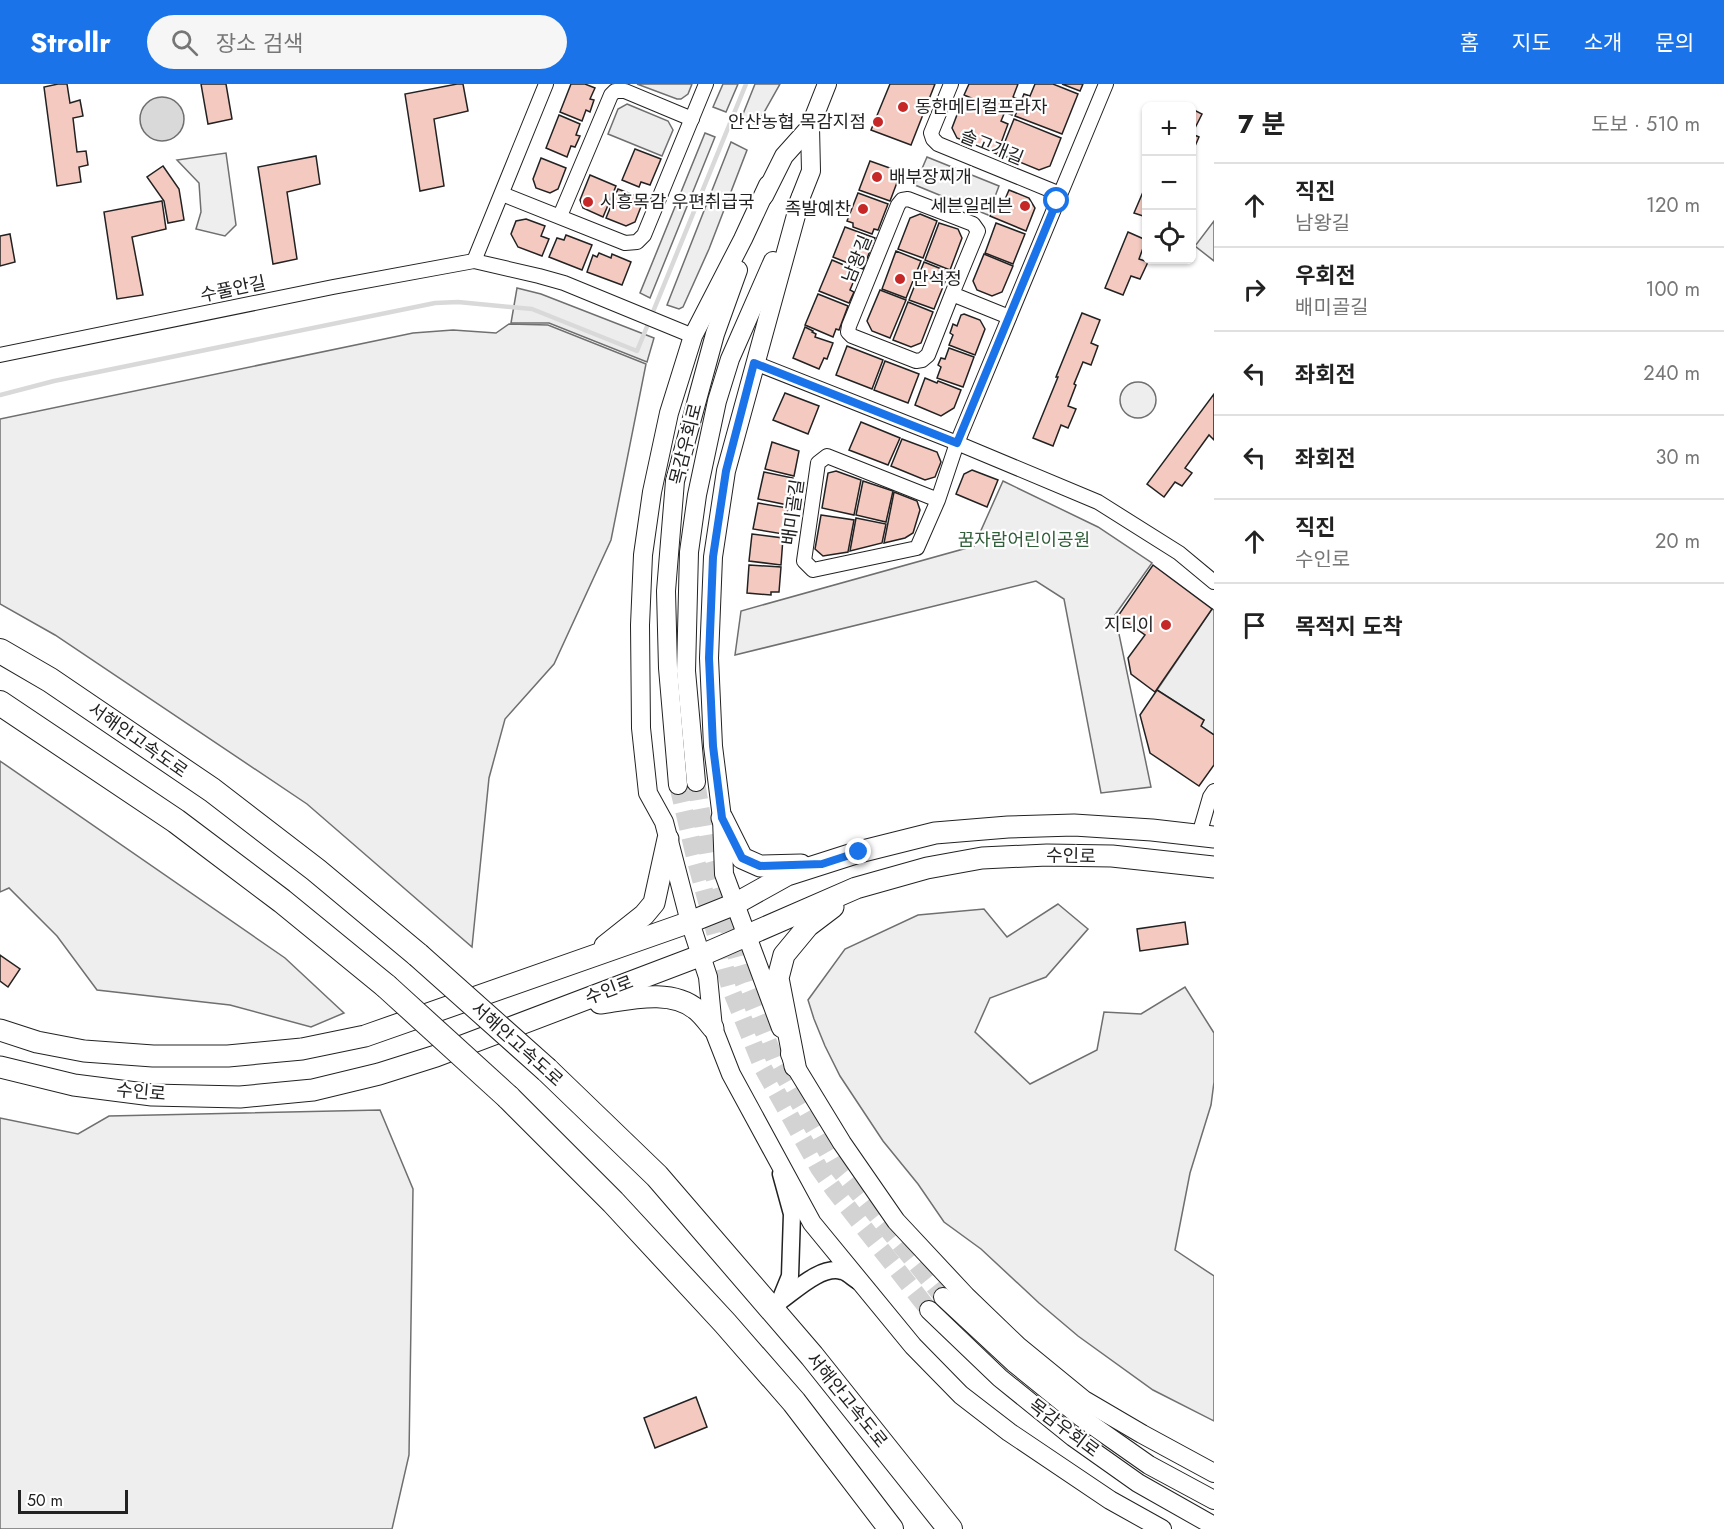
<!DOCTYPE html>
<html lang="ko">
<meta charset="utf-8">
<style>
:root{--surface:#fff;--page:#f6f6f6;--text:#222;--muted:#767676;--line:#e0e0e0;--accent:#1a73e8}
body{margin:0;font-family:Jost,"Noto Sans KR",sans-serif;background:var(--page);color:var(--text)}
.controls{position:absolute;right:18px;top:18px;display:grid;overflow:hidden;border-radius:9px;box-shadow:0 2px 4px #0004}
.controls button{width:54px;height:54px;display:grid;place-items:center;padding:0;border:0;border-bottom:2px solid var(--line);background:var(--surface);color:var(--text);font:30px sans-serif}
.scale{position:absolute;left:18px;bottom:15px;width:110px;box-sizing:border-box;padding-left:6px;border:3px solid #222;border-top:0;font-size:16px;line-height:21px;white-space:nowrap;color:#222;-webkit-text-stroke:4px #fff;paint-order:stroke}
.stop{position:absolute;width:18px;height:18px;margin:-14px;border:4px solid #1a73e8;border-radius:50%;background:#fff}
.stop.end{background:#1a73e8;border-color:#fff;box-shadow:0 2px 6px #0008}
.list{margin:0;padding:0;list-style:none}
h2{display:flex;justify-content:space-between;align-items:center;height:78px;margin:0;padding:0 24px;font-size:26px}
h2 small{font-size:20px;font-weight:400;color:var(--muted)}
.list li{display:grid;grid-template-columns:39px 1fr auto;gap:18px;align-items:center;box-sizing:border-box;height:84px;padding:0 24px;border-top:2px solid var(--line)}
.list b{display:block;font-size:22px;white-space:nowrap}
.list p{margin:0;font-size:20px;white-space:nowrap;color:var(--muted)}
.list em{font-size:20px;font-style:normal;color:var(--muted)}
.icon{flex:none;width:33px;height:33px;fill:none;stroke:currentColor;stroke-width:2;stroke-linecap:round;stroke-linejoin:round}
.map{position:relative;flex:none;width:1214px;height:1445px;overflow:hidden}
header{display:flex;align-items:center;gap:36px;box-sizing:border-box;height:84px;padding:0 30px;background:var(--accent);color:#fff}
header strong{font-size:28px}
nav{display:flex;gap:33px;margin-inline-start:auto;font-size:21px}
.search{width:420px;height:54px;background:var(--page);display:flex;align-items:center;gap:15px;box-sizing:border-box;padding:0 21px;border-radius:33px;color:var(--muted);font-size:22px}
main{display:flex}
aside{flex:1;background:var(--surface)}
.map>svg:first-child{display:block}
</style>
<header>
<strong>Strollr</strong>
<div class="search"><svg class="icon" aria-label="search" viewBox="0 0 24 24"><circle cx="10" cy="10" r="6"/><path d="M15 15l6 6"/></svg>장소 검색</div>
<nav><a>홈</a><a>지도</a><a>소개</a><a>문의</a></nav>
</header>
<main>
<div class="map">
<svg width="1214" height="1445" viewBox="0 0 1214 1445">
<rect width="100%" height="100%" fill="#fff"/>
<g fill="#eee" stroke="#6f6f6f" stroke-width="1.5">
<polygon points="723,0 738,0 726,28 713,23"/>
<polygon points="755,0 780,0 757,41 741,35"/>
<polygon points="705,49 715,53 650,214 640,209"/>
<polygon points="731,58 747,66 709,165 683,223 679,225 667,221"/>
<polygon points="226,69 236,141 225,152 196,145 201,128 199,99 177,76"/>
<polygon points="1214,137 1214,177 1195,162"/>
<polygon points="509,240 548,241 646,280 611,456 554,580 505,635 489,694 472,863 307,720 55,551 0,520 0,335 413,249 453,246 496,249"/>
<circle cx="1138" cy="316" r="18"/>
<polygon points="1003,397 1098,443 1152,479 1115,531 1151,703 1101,709 1064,515 1036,497 735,571 741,527 974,462"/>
<polygon points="0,677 285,874 344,929 311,943 230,921 97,906 57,852 9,804 0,808"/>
<polygon points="1058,820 1088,845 1046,893 990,914 975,948 1030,1000 1097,966 1104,928 1141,930 1185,903 1214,949 1214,998 1211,1021 1190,1089 1175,1166 1214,1192 1214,1337 1153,1306 1078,1252 1039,1219 981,1165 944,1138 918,1100 883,1057 840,992 825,962 814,935 808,916 845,865 918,831 984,825 1007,853"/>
<polygon points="380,1026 413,1105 409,1371 392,1445 0,1445 0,1034 78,1050 109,1032"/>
</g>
<g fill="#ededed" stroke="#6f6f6f" stroke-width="1.5">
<polygon points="637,0 692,0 688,10 681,15 677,15"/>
<polygon points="627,20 668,37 673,46 662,72 608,50 618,25"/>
<polygon points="927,73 999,102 988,131 915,101"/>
<polygon points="517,204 541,210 654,254 647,278 549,239 511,239"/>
<polygon points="1212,525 1214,526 1214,651 1201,642 1204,636 1157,606"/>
</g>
<circle fill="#d9d9d9" stroke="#6f6f6f" stroke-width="1.5" cx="162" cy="35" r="22"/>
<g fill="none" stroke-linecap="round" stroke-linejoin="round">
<polyline stroke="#d9d9d9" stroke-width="4.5" points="0,311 54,297 435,219 458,218 532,225 637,267 746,0"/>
</g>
<g fill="#f3c9c0" stroke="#222" stroke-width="1.5">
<polygon points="58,0 67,0 70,19 80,16 83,32 73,34 77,68 86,67 88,81 79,83 81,98 57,102 44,3"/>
<polygon points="201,0 226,0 232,35 208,40"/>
<polygon points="457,0 463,0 468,27 434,35 444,102 420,107 405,10"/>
<polygon points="571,0 585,0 595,4 590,15 594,16 590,28 586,26 582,37 560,28"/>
<polygon points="890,0 935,0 911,61 871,46"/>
<polygon points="969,0 1018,0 1013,13 1018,15 1012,31 964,11"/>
<polygon points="1035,0 1053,0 1078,10 1062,50 1015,32 1024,10 1030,12"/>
<polygon points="1062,0 1083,0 1080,7"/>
<polygon points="963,15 1004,30 1001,37 1008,40 997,70 957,54 952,44"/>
<polygon points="1192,25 1202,30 1192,50 1199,53 1192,69"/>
<polygon points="559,31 580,40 576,51 580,52 575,63 571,62 567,73 546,64"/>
<polygon points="1014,35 1061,54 1050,82 1039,86 1000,70"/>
<polygon points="635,65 661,75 650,101 641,98 639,103 622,96"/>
<polygon points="316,72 320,100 287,108 297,175 273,180 258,83"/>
<polygon points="541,74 566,84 558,105 550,109 536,104 533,95"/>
<polygon points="870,77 901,88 890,117 859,106"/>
<polygon points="163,82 179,105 184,136 168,139 164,117 147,93"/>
<polygon points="590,91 616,102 603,133 583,124 580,116"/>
<polygon points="1146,101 1146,133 1134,129"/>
<polygon points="618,105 644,115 635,138 626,142 606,134"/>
<polygon points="1009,106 1029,114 1035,124 1026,147 990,132 993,124 1000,127"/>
<polygon points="858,109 888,120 878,146 874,145 872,150 853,143 853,139 847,137"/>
<polygon points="162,117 166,145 132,153 143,211 117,215 104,128"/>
<polygon points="920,130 937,137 923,174 898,165 910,134"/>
<polygon points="526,135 545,142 541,152 549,155 542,172 518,163 511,150 516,137"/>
<polygon points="939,139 958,145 962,154 950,186 925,176"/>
<polygon points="996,139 1025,150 1013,180 985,169"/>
<polygon points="845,143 875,154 863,185 833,173"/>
<polygon points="1128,148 1146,156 1139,175 1148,178 1140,195 1131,192 1123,211 1105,204"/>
<polygon points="10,150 15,178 0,182 0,152"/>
<polygon points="566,151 592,161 582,186 549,173 557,154 564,156"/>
<polygon points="896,167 921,177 906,214 882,205"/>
<polygon points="599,169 611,174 612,170 631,178 622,201 587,188 593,171 597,173"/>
<polygon points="984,170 1013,182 1002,208 992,212 977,206 973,197"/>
<polygon points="832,176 858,187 850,206 854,208 849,219 819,207"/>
<polygon points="924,178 949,188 934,225 909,216"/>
<polygon points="880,206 906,216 890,254 872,247 867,237"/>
<polygon points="818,210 848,222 839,246 836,245 833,253 805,241"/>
<polygon points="908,218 933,228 921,259 911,263 893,256"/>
<polygon points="1082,229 1100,236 1091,259 1098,262 1091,281 1083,278 1074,300 1076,301 1068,322 1076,325 1068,344 1061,341 1053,362 1033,354 1058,293 1056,293"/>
<polygon points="964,230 980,236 985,245 975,271 949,261 953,251 950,249 953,240 957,242 961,231"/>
<polygon points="805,243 813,247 812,248 816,250 815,253 833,259 827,275 824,274 819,285 793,274"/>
<polygon points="847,262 883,276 872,305 836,291"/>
<polygon points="949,264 974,273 963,303 937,294 941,283 938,281 941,274 945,275"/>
<polygon points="885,277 919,290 908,319 874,306"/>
<polygon points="925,294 937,299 938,297 961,306 954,324 941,332 915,321"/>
<polygon points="785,309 819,322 808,350 773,336"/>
<polygon points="1214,310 1214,356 1209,351 1185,384 1192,389 1182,402 1175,398 1164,413 1147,400"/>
<polygon points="861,338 900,354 888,381 849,366"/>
<polygon points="902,355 937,368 941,378 935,393 925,396 891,382"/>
<polygon points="772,358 799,367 794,392 765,385"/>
<polygon points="972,386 998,396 987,423 956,410 964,390"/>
<polygon points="836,387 861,396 854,431 822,424 828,389"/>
<polygon points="764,388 793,394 788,421 758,415"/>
<polygon points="863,397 893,407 886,438 856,431"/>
<polygon points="894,408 917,417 920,426 913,449 905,454 884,459"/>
<polygon points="758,419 788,424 783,450 753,445"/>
<polygon points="821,431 854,436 848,468 823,472 815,465"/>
<polygon points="856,434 886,440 882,459 850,467"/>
<polygon points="752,450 783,454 781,481 749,477"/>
<polygon points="749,481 781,483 779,508 771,508 771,511 747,509"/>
<polygon points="1153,481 1212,525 1155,608 1131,590 1128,574 1145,551 1118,532"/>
<polygon points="1157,606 1204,636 1201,642 1214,651 1214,681 1199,702 1150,669 1140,631"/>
<polygon points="1185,838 1188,860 1140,867 1137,845"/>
<polygon points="0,871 20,885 8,903 0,897"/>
<polygon points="696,1313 707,1343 655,1364 644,1334"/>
</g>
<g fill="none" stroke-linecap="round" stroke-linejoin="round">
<g stroke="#d3d3d3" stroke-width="18" stroke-dasharray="18 9" stroke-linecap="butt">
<polyline points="696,698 709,774 744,899 776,978 833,1078 943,1213"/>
<polyline points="678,701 696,777 730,903 763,984 819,1084 835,1107 929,1226"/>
</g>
<g stroke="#222" stroke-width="16">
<g id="minor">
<polyline points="951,0 931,49 933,55 938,60 1060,110"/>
<polyline points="502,110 625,159 637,158 644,151 706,0"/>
<polyline points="560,132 611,11 615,7 625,7 692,35"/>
<polyline points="474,177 546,0"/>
<polyline points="952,210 978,147 973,140 908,115 902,116 898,121 849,242 848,248 852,252 916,277 922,276 928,271 952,210 1009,233"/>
<polyline points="0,271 333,203 474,177 539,192 564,199 693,252"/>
<polyline points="755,279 957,359 1098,418 1179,469 1214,498"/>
<polyline points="938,416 827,372 818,379 804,477 813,486 917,464 938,416 957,359 1106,0"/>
<polyline points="1199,751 1210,713 1214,707"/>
</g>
</g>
<g stroke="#222" stroke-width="19">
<g id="tertiary">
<path d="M779,1218C795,1207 821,1181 842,1187C847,1188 853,1194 858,1197"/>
<polyline points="779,1219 790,1192 792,1130 781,1090"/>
</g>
</g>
<g stroke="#222" stroke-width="20">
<g id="secondary">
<polyline points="768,101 743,155 693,252 669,329 652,408 643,471 640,541 641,644 648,709 664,738 690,838 708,893 713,944 731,990 812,1139 913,1262 961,1311 1009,1348 1110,1416 1162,1445"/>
<polyline points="764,112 784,72 810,43 827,0"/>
<polyline points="796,125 811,87 810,43"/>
<polyline points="696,698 686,587 689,468 697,411 717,317 730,275 773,177"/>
<polyline points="678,701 668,584 666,507 675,397 715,250 738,186"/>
<polyline points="781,944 724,790 722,734 713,662 709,574 713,473 726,387 801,113"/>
<polyline points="790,970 795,982 842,1059 896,1137 966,1212 1018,1262 1084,1316 1142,1350 1214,1389"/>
<polyline points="943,1213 1014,1279 1082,1334 1149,1381 1214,1416"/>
<polyline points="929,1226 1000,1294 1073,1353 1138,1399 1214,1442"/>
</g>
</g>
<g stroke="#222" stroke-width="23">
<g id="primary">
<polyline points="722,734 742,774 760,782 801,781"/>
<polyline points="605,862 644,831 654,819 668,755"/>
<path d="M600,919C629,915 672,904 697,926C703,931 708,938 713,944"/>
<polyline points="0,946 37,958 84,967 153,972 228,972 302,965 365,952 690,838 735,820 787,791 859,768 935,749 1008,743 1074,741 1152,746 1214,753"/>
<polyline points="795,982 778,894 784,871 808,842 833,823"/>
<polyline points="0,983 74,1001 152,1011 240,1013 313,1006 379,990 436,972 702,871 856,804 927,784 982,774 1047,771 1112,772 1214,783"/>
</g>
</g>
<g stroke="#222" stroke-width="26">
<g id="motorway">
<polyline points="0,567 50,596 212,706 316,786 418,871"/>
<polyline points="0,619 176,737 282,817 386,902"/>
<polyline points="547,986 657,1092 812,1272 950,1445"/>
<polyline points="508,1013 613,1118 725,1239 794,1318 891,1445"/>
</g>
</g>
<use href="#minor" stroke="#fff" stroke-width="14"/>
<use href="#tertiary" stroke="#fff" stroke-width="16"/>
<use href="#secondary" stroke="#fff" stroke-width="18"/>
<use href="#primary" stroke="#fff" stroke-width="21"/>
<use href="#motorway" stroke="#fff" stroke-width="24"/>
<g stroke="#222" stroke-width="26" stroke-linecap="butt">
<g id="motorway-bridge">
<polyline points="418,871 547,986"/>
<polyline points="386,902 508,1013"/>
</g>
</g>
<use href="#motorway-bridge" stroke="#fff" stroke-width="24"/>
</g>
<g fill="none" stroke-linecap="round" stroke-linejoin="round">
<polyline stroke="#1a73e8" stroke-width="8" points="859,768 822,780 760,782 742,774 722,734 713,662 709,574 713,473 726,387 754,279 957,359 1057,117"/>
</g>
<g fill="#c62828" stroke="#fff" stroke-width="2">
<circle cx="903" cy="23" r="6"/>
<circle cx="878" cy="38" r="6"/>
<circle cx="877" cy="93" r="6"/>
<circle cx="588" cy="118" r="6"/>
<circle cx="1025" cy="122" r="6"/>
<circle cx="863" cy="125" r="6"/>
<circle cx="900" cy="195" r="6"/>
<circle cx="1166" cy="541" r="6"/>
</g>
<g text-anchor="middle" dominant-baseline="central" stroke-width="4.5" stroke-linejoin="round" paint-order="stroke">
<g font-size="18" fill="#222" stroke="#fff" text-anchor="start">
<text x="915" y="23">동한메티컬프라자</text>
<text x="866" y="38" text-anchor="end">안산농협 목감지점</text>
<text x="889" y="93">배부장찌개</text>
<text x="600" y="118">시흥목감 우편취급국</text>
<text x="1013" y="122" text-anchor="end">세븐일레븐</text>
<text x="851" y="125" text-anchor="end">족발예찬</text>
<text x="912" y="195">만석정</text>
<text x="1154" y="541" text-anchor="end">지디이</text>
</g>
<g font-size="18" fill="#222" stroke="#fff">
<text transform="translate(992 63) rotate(22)">솔고개길</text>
<text transform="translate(857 175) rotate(-68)">남왕길</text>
<text transform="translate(233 205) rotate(-12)">수풀안길</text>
<text transform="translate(686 360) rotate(-76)">목감우회로</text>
<text transform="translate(793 428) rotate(-82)">배미골길</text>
<text transform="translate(138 656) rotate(35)">서해안고속도로</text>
<text transform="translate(1071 772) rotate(1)">수인로</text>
<text transform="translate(609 906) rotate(-21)">수인로</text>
<text transform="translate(517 960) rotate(42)">서해안고속도로</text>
<text transform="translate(141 1008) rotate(5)">수인로</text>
<text transform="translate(847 1316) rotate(51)">서해안고속도로</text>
<text transform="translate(1064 1344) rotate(37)">목감우회로</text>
</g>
<g font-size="18" fill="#2f5e38" stroke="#fff">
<text x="1024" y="456">꿈자람어린이공원</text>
</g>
</g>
</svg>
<div class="controls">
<button>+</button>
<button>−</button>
<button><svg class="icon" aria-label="locate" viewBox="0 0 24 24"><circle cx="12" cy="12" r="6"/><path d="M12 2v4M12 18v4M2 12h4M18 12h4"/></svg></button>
</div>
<div class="scale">50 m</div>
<div class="stop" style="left:1057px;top:117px"></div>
<div class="stop end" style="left:859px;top:768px"></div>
</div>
<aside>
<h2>7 분<small>도보 · 510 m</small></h2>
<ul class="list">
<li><svg class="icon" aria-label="ahead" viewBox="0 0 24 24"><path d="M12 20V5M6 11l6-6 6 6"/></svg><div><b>직진</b><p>남왕길</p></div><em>120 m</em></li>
<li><svg class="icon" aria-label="right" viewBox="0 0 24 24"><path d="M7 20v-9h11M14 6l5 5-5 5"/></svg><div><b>우회전</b><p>배미골길</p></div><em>100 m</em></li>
<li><svg class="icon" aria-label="left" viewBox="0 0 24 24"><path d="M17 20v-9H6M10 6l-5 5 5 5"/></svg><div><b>좌회전</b></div><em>240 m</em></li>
<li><svg class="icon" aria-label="left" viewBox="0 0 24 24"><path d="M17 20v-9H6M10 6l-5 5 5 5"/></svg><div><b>좌회전</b></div><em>30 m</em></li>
<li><svg class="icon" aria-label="ahead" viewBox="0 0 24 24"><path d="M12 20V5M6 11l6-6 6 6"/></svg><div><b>직진</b><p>수인로</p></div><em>20 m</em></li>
<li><svg class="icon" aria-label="arrive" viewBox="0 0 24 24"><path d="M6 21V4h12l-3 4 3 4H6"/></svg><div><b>목적지 도착</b></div></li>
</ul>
</aside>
</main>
